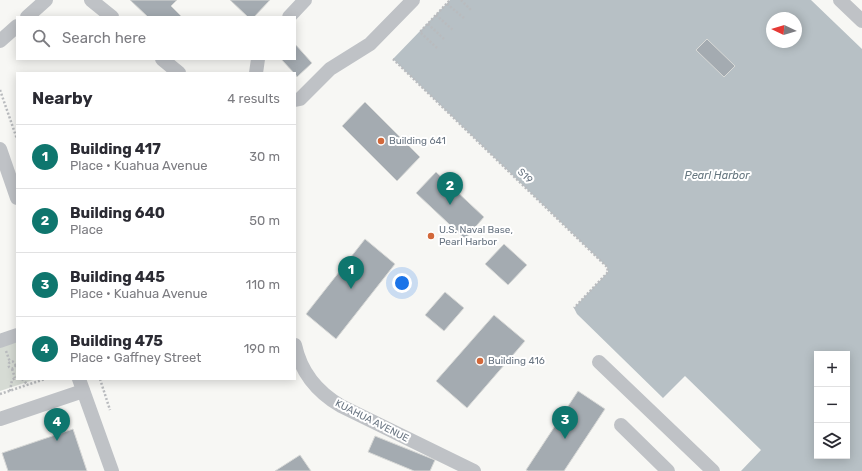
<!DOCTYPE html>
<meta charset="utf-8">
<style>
:root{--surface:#fff;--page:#f7f7f7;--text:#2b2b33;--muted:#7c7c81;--line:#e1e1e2;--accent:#0f766e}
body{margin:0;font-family:Rubik,sans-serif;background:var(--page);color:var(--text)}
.controls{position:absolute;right:12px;bottom:12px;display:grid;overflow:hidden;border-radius:0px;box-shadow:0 2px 10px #0003}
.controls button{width:36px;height:36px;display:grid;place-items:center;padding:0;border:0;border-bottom:1px solid var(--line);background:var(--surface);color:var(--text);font:20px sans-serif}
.compass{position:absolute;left:766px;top:12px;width:36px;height:36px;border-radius:50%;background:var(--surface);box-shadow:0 2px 10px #0003;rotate:274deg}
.you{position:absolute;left:402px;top:283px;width:14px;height:14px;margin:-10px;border:3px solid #fff;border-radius:50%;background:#1a73e8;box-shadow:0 0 0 6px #1a73e833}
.badge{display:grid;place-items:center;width:26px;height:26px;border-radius:50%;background:var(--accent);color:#fff;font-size:13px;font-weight:700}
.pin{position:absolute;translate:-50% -33px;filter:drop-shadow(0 1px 2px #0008)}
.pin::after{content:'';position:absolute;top:21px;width:14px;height:12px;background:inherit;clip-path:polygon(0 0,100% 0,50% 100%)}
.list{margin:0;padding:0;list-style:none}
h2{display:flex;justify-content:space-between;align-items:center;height:52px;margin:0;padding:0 16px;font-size:17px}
h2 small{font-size:13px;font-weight:400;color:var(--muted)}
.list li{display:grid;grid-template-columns:26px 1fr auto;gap:12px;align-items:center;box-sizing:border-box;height:64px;padding:0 16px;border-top:1px solid var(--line)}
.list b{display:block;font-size:15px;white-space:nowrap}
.list p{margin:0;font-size:13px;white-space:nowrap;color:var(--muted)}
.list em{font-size:13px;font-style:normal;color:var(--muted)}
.icon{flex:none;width:22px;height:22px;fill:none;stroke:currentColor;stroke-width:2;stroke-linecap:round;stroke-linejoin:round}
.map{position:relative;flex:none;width:862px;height:471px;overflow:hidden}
.search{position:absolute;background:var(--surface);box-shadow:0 2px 10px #0003;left:16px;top:16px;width:280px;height:44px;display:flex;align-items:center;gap:10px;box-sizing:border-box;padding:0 14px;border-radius:0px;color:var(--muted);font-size:15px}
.panel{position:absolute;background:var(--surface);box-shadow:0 2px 10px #0003;left:16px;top:72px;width:280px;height:308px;border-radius:0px}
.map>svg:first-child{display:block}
</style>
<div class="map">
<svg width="862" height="471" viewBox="0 0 862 471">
<rect width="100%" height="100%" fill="#f7f7f4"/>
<polygon fill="#d6dbd4" points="17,340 17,379 36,379 0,391 0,346"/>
<path fill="#b7c0c5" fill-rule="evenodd" d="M450,0H811L862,49V471H741L761,450L685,376L663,398L577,314L574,308L608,272L607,267L393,59ZM772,18H796V42H772ZM817,354H847V456H817Z"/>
<g fill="#a4abb1" stroke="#d8d9d7">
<polygon points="130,0 177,0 171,6 182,17 148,17"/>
<polygon points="230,0 270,0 254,17 248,17"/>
<polygon points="707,39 735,66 724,77 696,50"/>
<polygon points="295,44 312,63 297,77 295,74 295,73 294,73 281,59 295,59"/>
<polygon points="365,102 420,157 397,181 342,126"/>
<polygon points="436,172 484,217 465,239 416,193"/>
<polygon points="365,239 395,264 336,339 306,314"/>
<polygon points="504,244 527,265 508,285 485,264"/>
<polygon points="445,292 464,308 444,331 425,315"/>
<polygon points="494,315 525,341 467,408 436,381"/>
<polygon points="578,391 605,409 564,471 528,471 526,470"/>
<polygon points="73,429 87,471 8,471 2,453"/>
<polygon points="375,436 435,460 430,471 414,471 368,452"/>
<polygon points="300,455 311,471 275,471"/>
</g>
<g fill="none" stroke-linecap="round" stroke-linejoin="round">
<g stroke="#b9bbbe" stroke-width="2.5" stroke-dasharray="2 2" stroke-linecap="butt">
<polyline points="461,0 471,10"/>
<polyline points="447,4 464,18"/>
<polyline points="436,15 453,30"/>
<polyline points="428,24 444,39"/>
<polyline points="437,48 420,32 450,0"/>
<polyline points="393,59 607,267 608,272 574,308"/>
<polyline points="0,90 17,139"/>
<polyline points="6,351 10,362"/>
<circle cx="12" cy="365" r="3.5"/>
<polyline points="12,369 15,378"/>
<polyline points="22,379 28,385"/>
<polyline points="100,379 110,410"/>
<polyline points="10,391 12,380 15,378 17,378"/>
<polyline points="0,394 45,379"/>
</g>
<g stroke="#bfc2c6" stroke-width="14">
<polyline points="91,0 112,17"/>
<polyline points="840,0 862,21"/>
<polyline points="27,17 46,0"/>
<polyline points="289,17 305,0"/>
<polyline points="0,41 17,26"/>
<polyline points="162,59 179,73"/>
<polyline points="256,73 258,59"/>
<polyline points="295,100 300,99 330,69 370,44 413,0"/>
<polyline points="0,149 17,198"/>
<polyline points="0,341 17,335"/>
<path d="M295,345C301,373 317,392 341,406L474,471"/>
<polyline points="599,362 713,471"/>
<polyline points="79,379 112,471"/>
<polyline points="0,419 83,391"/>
<polyline points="621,425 668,471"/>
</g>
</g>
<g fill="#d2683a" stroke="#fff" stroke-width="1.5">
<circle cx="381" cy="141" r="4"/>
<circle cx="431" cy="236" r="4"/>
<circle cx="480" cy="361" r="4"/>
</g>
<g text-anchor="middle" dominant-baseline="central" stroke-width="4" stroke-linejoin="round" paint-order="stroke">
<g font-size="10" fill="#697582" stroke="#fff" text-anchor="start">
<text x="389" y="141">Building 641</text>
<text x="439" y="230">U.S. Naval Base,<tspan x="439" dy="12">Pearl Harbor</tspan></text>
<text x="488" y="361">Building 416</text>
</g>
<g font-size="10" fill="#697582" stroke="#fff">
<text transform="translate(525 176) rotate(44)">S19</text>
<text transform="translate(372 421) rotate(27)">KUAHUA AVENUE</text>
</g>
<g font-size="11" font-style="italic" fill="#65767f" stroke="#fff">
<text x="717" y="175">Pearl Harbor</text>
</g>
</g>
</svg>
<div class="controls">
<button>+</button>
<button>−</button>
<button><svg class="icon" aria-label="layers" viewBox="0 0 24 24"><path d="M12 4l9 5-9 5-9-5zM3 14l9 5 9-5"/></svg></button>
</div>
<svg class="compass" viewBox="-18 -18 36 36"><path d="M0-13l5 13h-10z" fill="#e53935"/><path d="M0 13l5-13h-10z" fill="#7c7c81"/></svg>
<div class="you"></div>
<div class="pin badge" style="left:351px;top:289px">1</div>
<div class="pin badge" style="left:450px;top:205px">2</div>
<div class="pin badge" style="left:565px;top:439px">3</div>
<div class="pin badge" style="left:57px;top:441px">4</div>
<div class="search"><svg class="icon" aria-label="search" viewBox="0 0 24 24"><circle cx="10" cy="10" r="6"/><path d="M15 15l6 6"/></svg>Search here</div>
<section class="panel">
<h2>Nearby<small>4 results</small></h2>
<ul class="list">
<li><span class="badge">1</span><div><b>Building 417</b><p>Place · Kuahua Avenue</p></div><em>30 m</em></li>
<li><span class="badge">2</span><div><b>Building 640</b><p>Place</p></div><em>50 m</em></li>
<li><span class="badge">3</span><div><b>Building 445</b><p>Place · Kuahua Avenue</p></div><em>110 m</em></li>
<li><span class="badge">4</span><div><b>Building 475</b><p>Place · Gaffney Street</p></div><em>190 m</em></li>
</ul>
</section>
</div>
